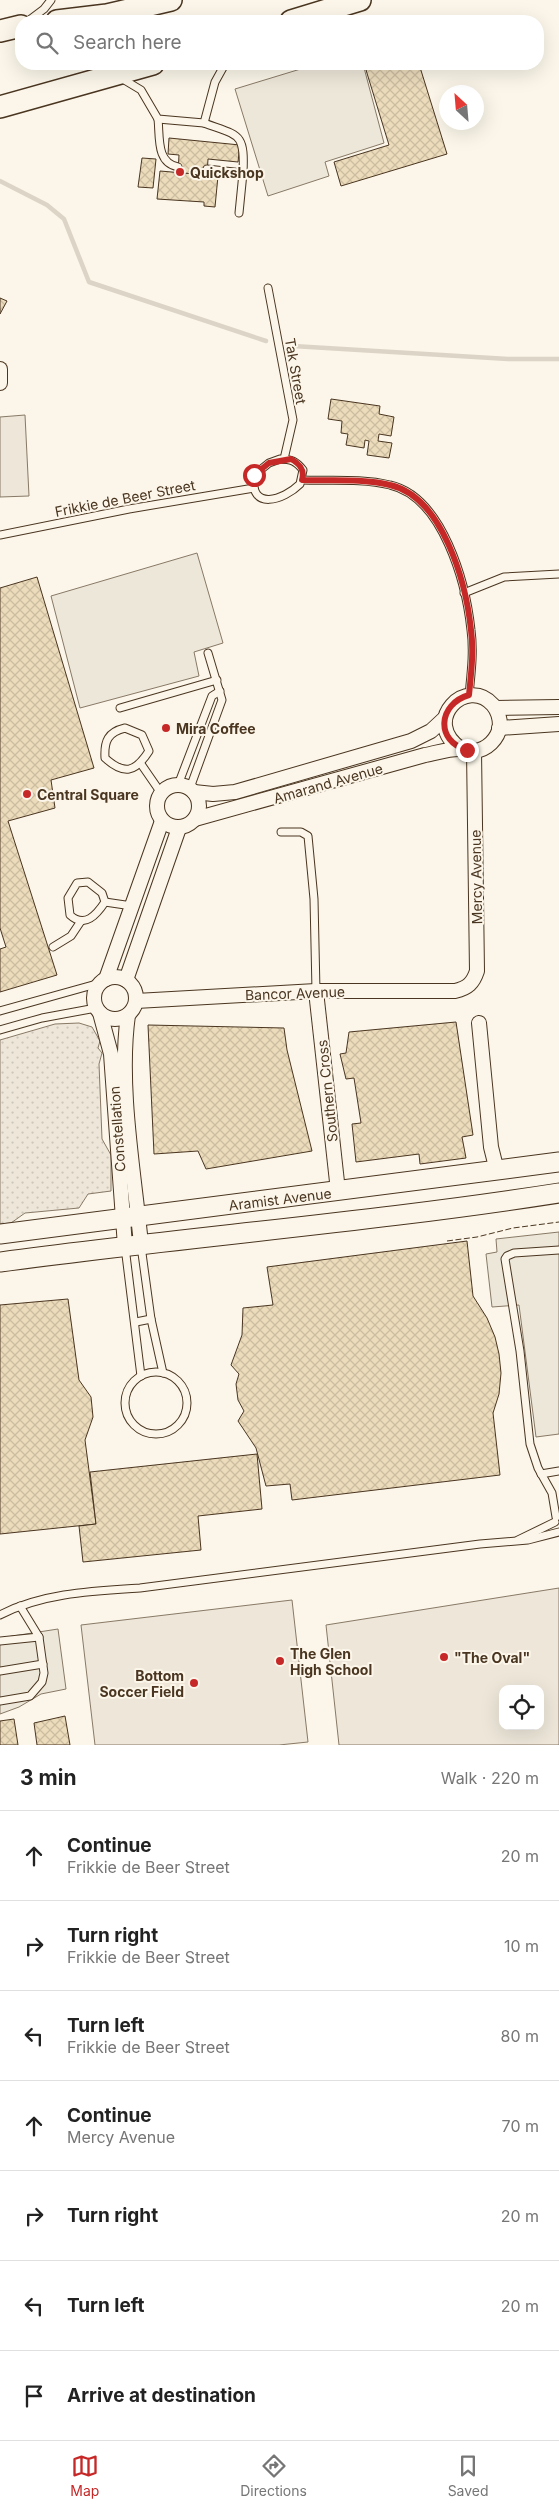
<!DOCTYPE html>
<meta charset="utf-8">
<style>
:root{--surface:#fff;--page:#f2f2f2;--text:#222;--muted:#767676;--line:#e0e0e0;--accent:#c62828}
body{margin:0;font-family:Inter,sans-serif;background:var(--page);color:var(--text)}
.controls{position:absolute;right:15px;bottom:15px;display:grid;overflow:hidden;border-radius:10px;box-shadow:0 5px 20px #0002}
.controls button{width:45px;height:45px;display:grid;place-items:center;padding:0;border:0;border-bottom:1px solid var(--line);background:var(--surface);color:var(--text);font:25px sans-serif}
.compass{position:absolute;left:439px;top:85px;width:45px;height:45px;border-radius:50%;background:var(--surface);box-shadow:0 5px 20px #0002;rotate:334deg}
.stop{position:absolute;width:15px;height:15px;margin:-11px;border:4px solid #c62828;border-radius:50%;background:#fff}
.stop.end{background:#c62828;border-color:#fff;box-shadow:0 1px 5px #0008}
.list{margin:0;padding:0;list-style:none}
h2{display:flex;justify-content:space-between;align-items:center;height:65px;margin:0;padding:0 20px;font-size:21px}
h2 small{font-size:16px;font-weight:400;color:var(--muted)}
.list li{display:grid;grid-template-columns:32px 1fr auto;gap:15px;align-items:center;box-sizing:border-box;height:90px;padding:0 20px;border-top:1px solid var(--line)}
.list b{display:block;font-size:19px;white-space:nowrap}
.list p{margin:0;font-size:16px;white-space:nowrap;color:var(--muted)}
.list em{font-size:16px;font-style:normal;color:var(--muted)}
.icon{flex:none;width:28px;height:28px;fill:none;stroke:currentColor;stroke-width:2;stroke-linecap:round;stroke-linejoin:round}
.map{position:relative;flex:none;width:559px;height:1745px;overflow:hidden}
.search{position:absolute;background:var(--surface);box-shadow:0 5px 20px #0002;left:15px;right:15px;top:15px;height:55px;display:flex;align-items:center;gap:12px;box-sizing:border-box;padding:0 18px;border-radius:20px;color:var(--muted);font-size:19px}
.sheet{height:695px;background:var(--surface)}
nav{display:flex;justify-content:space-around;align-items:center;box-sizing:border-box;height:70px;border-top:1px solid var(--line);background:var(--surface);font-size:14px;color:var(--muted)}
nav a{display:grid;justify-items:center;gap:2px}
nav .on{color:var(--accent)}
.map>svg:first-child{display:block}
</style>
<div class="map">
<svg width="559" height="1745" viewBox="0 0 559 1745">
<defs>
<pattern id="park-dots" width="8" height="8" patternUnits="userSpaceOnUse" patternTransform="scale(1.25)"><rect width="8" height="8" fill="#ede6d9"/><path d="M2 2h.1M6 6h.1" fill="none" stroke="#cdc6ba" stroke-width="1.8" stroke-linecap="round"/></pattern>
<pattern id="building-cross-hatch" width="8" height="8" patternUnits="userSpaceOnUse" patternTransform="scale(1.25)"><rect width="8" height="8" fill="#ecdcbc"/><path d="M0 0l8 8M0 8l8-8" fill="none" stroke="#ccbda1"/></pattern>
</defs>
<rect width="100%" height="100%" fill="#fbf6e9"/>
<polygon fill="url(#park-dots)" stroke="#887966" points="79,1023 92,1027 100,1041 98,1048 102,1053 99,1064 102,1139 111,1155 111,1191 88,1194 79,1208 25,1213 11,1223 0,1224 0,1040 55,1024"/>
<g fill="#ede6d9" stroke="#887966" fill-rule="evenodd">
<polygon points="25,415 29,496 0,497 0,417"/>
<path d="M559,1588V1745H339L326,1625ZM503,1689H540V1726H503Z"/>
<polygon points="292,1600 308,1742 279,1745 95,1745 81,1625"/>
</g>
<g fill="#ede7d9" stroke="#887966">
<polygon points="317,64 363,64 384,143 325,162 329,176 268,196 235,89"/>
<polygon points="197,553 223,643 194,652 199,676 80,708 51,596"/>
<polygon points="559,1232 559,1434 536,1437 519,1305 492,1307 486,1254 497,1252 496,1239"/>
<polygon points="58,1629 66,1689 41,1694 19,1707 0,1714 0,1638"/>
</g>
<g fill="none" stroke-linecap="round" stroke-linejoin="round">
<g stroke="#dcd4c6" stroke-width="4.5">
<polyline points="0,181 47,205 64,219 89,282 266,341"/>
<polyline points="293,346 508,359 559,359"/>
</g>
</g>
<g fill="url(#building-cross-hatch)" stroke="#4a3520">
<polygon points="388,64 419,64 447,154 341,186 334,162 389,145 366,70"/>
<polygon points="169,138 240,145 238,162 208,159 207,175 178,173 179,155 168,154"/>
<polygon points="142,158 156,159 153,188 138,187"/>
<polygon points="160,171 218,176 215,207 204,206 204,202 157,199"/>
<polygon points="0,298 7,301 0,314"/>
<polygon points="331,399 380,406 379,414 394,417 391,436 379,434 378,441 392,443 389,458 367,455 369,441 365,440 364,448 346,445 348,434 341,433 342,421 328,419"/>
<polygon points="37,577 94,768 51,780 55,808 8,821 57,975 0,992 0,949 6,947 0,928 0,588"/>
<polygon points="456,1022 473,1135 462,1137 466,1158 420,1164 419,1154 356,1162 352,1124 361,1123 354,1078 346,1079 340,1054 346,1053 349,1032"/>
<polygon points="148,1025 284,1028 287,1050 312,1151 206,1169 198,1151 154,1154"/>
<polygon points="467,1241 473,1296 487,1318 495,1337 499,1354 501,1373 499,1394 493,1413 500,1475 292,1500 290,1484 266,1486 256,1448 238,1421 244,1411 238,1400 236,1384 239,1374 231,1365 242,1335 243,1308 273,1305 267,1267"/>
<polygon points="68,1299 79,1380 91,1397 93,1417 85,1440 96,1524 0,1534 0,1305"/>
<polygon points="257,1454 262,1509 198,1516 201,1550 83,1562 79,1526 96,1524 90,1472"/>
<polygon points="65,1716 70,1745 37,1745 34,1723"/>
<polygon points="14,1719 18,1745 0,1745 0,1721"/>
</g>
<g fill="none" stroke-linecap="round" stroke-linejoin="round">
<g stroke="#4a3520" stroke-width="9">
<g id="lane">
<polyline points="28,21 44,9 51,0"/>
<polyline points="121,78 141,90 158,119 204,123 215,82 225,64"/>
<path d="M158,119C160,137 156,163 178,167"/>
<path d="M204,123C239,136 245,132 243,173"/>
<polyline points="207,169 243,173 239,213"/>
<polyline points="268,288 293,420 284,459"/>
<path d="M280,459C291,459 296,461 303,470L300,484C284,500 249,512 254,475L269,463Z"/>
<path d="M302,480C330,481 362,478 390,485C443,497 466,583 471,630C474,652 471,674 469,695"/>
<polyline points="0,535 129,509 254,488"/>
<polyline points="464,593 504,577 559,574"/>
<polyline points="120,708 217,680"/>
<path d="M125,728L142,735L149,751C135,773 124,775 105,758C104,741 108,732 125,728Z"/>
<polyline points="141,764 161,793"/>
<polyline points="178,785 212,696 220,691"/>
<polyline points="190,788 222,700 208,653"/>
<polyline points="281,832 301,832 308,836 314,899 316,991"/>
<path d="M88,882L102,893L105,902C97,914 85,929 70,915L68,898L77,883Z"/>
<polyline points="105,902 132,906"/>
<polyline points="53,947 71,936 81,921"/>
<polyline points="0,1011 100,983"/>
<polyline points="0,1030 42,1018 96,1008"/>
<polyline points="141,1246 151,1319 163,1373"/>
<polyline points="125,1247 141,1376"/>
<polyline points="136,1322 151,1319"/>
<circle cx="156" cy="1403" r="31"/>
<polyline points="541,1474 559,1471"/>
<polyline points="556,1517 552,1493 538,1468 530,1444 520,1351 505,1259 507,1256 514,1253 559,1250"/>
<polyline points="518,1540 555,1522"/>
<path d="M0,1615C42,1593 93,1591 140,1588L480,1544L528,1540L559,1532"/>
<polyline points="0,1641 39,1637"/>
<polyline points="0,1671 43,1664"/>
<polyline points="0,1701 30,1696 42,1682 44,1673 39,1637 20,1606"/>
</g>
</g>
<g stroke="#4a3520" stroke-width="16">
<g id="street">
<polyline points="0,369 0,383"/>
<polyline points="496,708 559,707"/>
<polyline points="499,728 559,724"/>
<circle cx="178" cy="806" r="21"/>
<polyline points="194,792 213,794 235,792 411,741 431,731 445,718"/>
<path d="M195,819L425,755C436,753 448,749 459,749C464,749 469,751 474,751C487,750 498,739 500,726C500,718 498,711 493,705C467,675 420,721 461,749"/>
<circle cx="115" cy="998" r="21"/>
<polyline points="106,979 162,821"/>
<polyline points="126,980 179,828"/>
<polyline points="316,991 338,1191"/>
<path d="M136,1001L316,991H455C468,988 473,983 477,971L474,751"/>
<polyline points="100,1013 111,1054 125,1246"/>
<path d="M128,1015C118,1086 134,1172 141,1244"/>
<polyline points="479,1023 491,1147 497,1171"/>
</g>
</g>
<g stroke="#4a3520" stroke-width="21">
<g id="secondary">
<polyline points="0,1234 559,1162"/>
<path d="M0,1262C186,1237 374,1222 559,1193"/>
</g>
</g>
<g stroke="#4a3520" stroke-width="24">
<g id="primary">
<polyline points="57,21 107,15 171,0"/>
<polyline points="291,21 360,0"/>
<polyline points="0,31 21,26"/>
<polyline points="0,107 153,64"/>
</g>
</g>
<use href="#lane" stroke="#fbf6e9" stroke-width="7"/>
<use href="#street" stroke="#fbf6e9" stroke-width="14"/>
<use href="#secondary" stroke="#fbf6e9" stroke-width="19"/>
<use href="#primary" stroke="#fbf6e9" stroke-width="21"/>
<polyline stroke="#4a3520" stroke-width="1" stroke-dasharray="6 2.5" stroke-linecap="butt" points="447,1241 477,1237 513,1228 559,1222"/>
</g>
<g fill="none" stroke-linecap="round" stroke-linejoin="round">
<path stroke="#c62828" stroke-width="6" d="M254,475L269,463L291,459C300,464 305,470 302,480C330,481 362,478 390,485C443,497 466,583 471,630C474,652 471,674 469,695C438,704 435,741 467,750"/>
</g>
<g fill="#c62828" stroke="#fbf6e9" stroke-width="2">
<circle cx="180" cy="172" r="5"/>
<circle cx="166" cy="728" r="5"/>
<circle cx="27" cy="794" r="5"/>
<circle cx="444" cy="1657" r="5"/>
<circle cx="280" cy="1661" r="5"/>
<circle cx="194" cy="1683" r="5"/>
</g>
<g text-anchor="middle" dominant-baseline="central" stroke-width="4" stroke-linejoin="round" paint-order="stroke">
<g font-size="14" font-weight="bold" fill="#4a3520" stroke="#fbf6e9" text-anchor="start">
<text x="190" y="172">Quickshop</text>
<text x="176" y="728">Mira Coffee</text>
<text x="37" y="794">Central Square</text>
<text x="290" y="1653">The Glen<tspan x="290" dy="16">High School</tspan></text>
<text x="454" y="1657">"The Oval"</text>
<text x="184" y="1675" text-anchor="end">Bottom<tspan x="184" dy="16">Soccer Field</tspan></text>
</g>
<g font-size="14" fill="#4a3520" stroke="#fbf6e9">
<text transform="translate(296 371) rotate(80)">Tak Street</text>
<text transform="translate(125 498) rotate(-11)">Frikkie de Beer Street</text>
<text transform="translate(328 783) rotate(-16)">Amarand Avenue</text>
<text transform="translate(476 877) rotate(-91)">Mercy Avenue</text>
<text transform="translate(295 993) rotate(-2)">Bancor Avenue</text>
<text transform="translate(327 1091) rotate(-96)">Southern Cross</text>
<text transform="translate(117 1129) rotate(-94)">Constellation</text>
<text transform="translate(280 1199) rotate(-7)">Aramist Avenue</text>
</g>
</g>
</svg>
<div class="controls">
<button><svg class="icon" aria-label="locate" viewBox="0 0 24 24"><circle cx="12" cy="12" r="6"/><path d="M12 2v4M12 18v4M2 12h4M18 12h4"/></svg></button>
</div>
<svg class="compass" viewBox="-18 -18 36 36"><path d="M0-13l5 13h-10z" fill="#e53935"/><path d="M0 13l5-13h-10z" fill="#767676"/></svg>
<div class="stop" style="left:254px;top:475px"></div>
<div class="stop end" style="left:467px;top:750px"></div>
<div class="search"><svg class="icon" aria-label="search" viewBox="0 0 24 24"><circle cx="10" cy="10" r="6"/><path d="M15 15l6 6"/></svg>Search here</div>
</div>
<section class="sheet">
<h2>3 min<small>Walk · 220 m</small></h2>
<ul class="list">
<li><svg class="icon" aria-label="ahead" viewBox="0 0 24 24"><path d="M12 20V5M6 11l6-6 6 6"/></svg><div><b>Continue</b><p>Frikkie de Beer Street</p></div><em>20 m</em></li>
<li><svg class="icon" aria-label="right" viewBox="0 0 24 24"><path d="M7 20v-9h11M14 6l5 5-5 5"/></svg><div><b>Turn right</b><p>Frikkie de Beer Street</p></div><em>10 m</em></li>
<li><svg class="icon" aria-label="left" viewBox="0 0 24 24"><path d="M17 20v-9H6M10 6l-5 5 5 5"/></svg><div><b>Turn left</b><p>Frikkie de Beer Street</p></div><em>80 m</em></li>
<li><svg class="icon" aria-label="ahead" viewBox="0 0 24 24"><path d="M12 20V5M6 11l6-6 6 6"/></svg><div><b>Continue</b><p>Mercy Avenue</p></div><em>70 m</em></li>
<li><svg class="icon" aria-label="right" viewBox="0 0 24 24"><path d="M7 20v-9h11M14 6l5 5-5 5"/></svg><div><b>Turn right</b></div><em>20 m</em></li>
<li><svg class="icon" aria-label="left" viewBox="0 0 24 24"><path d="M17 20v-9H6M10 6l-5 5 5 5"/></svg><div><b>Turn left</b></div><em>20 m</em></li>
<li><svg class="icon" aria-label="arrive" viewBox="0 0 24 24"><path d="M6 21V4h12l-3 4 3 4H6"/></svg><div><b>Arrive at destination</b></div></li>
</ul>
</section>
<nav>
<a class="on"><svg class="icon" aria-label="map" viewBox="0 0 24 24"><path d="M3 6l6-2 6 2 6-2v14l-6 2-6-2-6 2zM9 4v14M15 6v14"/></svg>Map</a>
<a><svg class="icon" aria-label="directions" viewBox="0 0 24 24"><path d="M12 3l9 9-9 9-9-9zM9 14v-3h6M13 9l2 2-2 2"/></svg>Directions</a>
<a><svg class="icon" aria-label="saved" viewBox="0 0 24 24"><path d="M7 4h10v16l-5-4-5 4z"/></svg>Saved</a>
</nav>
